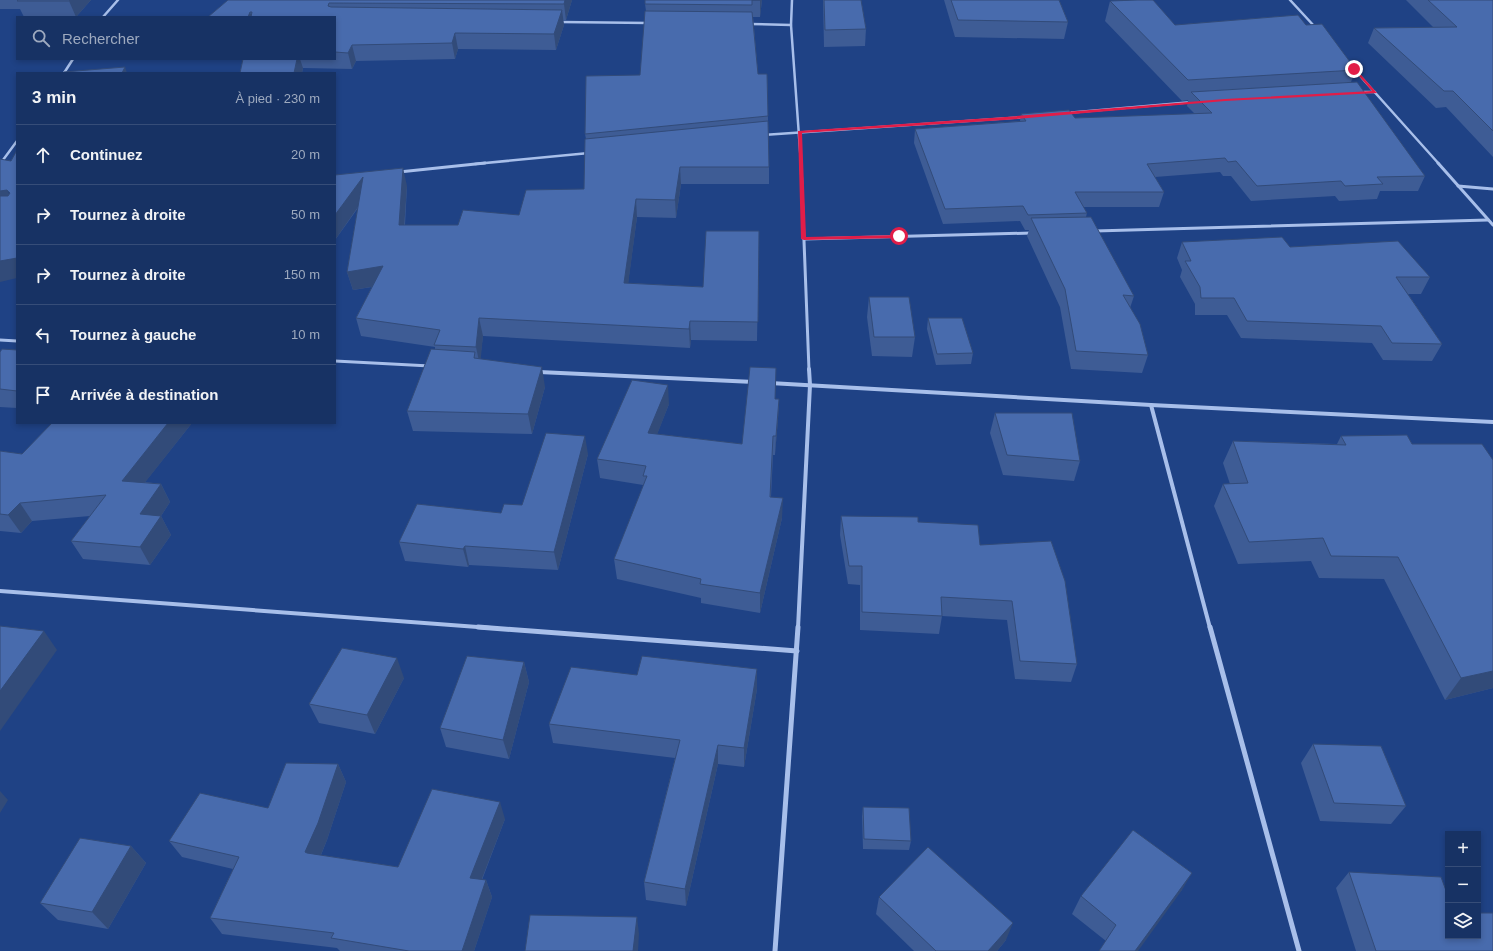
<!DOCTYPE html>
<html lang="fr">
<meta charset="utf-8">
<style>
:root{--surface:#173264;--page:#243e6d;--text:#f1f3f6;--muted:#9eaabf;--line:#364d78}
body{margin:0;font-family:Arial,sans-serif;background:var(--page);color:var(--text)}
.controls{position:absolute;right:12px;bottom:12px;display:grid;overflow:hidden;border-radius:0px;box-shadow:0 2px 6px #0003}
.controls button{width:36px;height:36px;display:grid;place-items:center;padding:0;border:0;border-bottom:1px solid var(--line);background:var(--surface);color:var(--text);font:20px sans-serif}
.stop{position:absolute;width:12px;height:12px;margin:-9px;border:3px solid #e11d48;border-radius:50%;background:#fff}
.stop.end{background:#e11d48;border-color:#fff;box-shadow:0 1px 4px #0008}
.list{margin:0;padding:0;list-style:none}
h2{display:flex;justify-content:space-between;align-items:center;height:52px;margin:0;padding:0 16px;font-size:17px}
h2 small{font-size:13px;font-weight:400;color:var(--muted)}
.list li{display:grid;grid-template-columns:26px 1fr auto;gap:12px;align-items:center;box-sizing:border-box;height:60px;padding:0 16px;border-top:1px solid var(--line)}
.list b{display:block;font-size:15px;white-space:nowrap}
.list em{font-size:13px;font-style:normal;color:var(--muted)}
.icon{flex:none;width:22px;height:22px;fill:none;stroke:currentColor;stroke-width:2;stroke-linecap:round;stroke-linejoin:round}
.map{position:relative;flex:none;width:1493px;height:951px;overflow:hidden}
.search{position:absolute;background:var(--surface);box-shadow:0 2px 6px #0003;left:16px;top:16px;width:320px;height:44px;display:flex;align-items:center;gap:10px;box-sizing:border-box;padding:0 14px;border-radius:0px;color:var(--muted);font-size:15px}
.panel{position:absolute;background:var(--surface);box-shadow:0 2px 6px #0003;left:16px;top:72px;width:320px;height:352px;border-radius:0px}
.map>svg:first-child{display:block}
</style>
<div class="map">
<svg width="1493" height="951" viewBox="0 0 1493 951">
<rect width="100%" height="100%" fill="#1f4285"/>
<g fill="none" stroke-linecap="round" stroke-linejoin="round">
<g stroke="#a8bfea" stroke-width="2.5">
<polyline points="792,0 791,25 801,164"/>
<polyline points="1290,0 1315,27"/>
<polyline points="103,17 118,0"/>
<polyline points="560,22 649,23"/>
<polyline points="750,24 791,25"/>
<polyline points="1353,68 1439,164"/>
<polyline points="64,73 73,59"/>
<polyline points="1360,92 1375,92"/>
<polyline points="1066,113 1193,102"/>
<polyline points="763,135 1026,117"/>
<polyline points="0,164 17,141"/>
<polyline points="475,164 589,153"/>
</g>
<g stroke="#a8bfea" stroke-width="3">
<polyline points="801,163 809,370"/>
<polyline points="1438,163 1493,225"/>
<polyline points="0,165 1,163"/>
<polyline points="399,172 485,163"/>
<polyline points="1458,186 1493,189"/>
<polyline points="1095,231 1488,220"/>
<polyline points="804,239 1032,233"/>
<polyline points="0,340 17,341"/>
<polyline points="335,361 430,366"/>
</g>
<g stroke="#a8bfea" stroke-width="4">
<polyline points="539,372 754,382"/>
<polyline points="770,383 1151,405 1493,422"/>
<polyline points="1151,405 1210,628"/>
<polyline points="0,591 491,628"/>
<polyline points="798,628 810,385 809,369"/>
</g>
<g stroke="#a8bfea" stroke-width="5">
<polyline points="478,627 797,651"/>
<polyline points="1210,627 1299,951"/>
<polyline points="775,951 798,627"/>
</g>
</g>
<g fill="#3e5c95">
<polygon points="0,0 91,0 76,17 24,17 20,9 0,9"/>
<polygon points="228,0 572,0 566,20 563,20 564,25 556,50 458,49 455,59 356,61 352,69 303,68 302,73 240,73 243,59 335,59 335,17 208,17"/>
<polygon points="762,0 760,17 753,17 758,74 767,74 769,167 769,184 681,184 676,218 637,217 628,283 703,287 759,231 757,341 691,340 690,348 483,336 480,359 545,387 532,434 413,431 407,411 435,350 435,347 361,336 356,318 372,287 353,290 347,272 358,208 335,240 335,175 407,186 405,225 458,225 519,215 584,189 586,139 585,134 640,75 646,11 645,4"/>
<polygon points="823,0 861,0 866,29 865,46 824,47"/>
<polygon points="944,0 1059,0 1068,22 1064,39 955,37"/>
<polygon points="1406,0 1493,0 1493,157 1446,107 1436,108 1368,43 1374,28 1433,27"/>
<polygon points="1110,1 1175,25 1306,25 1356,70 1351,82 1425,176 1418,191 1380,191 1377,199 1339,201 1335,196 1251,201 1231,176 1223,176 1220,172 1155,177 1164,192 1159,207 1083,207 1087,213 1086,217 1134,296 1130,308 1148,355 1142,373 1071,369 1060,307 1027,236 1029,230 1025,230 1020,221 943,224 914,143 915,129 1020,121 1021,114 1075,118 1195,114 1187,106 1188,100 1182,101 1105,21"/>
<polygon points="1182,242 1290,247 1430,277 1421,294 1408,294 1442,344 1432,361 1383,360 1372,343 1241,338 1227,315 1195,315 1195,304 1180,277 1182,270 1177,258"/>
<polygon points="869,297 915,337 912,357 872,356 867,317"/>
<polygon points="928,318 973,353 971,364 936,365 927,329"/>
<polygon points="17,350 17,408 0,407 0,352"/>
<polygon points="775,399 779,399 778,419 775,455 773,455 771,497 782,518 760,613 701,603 701,598 617,579 614,559 644,486 643,485 600,478 597,459 669,404 657,434 742,444"/>
<polygon points="995,413 1080,461 1074,481 1003,475 990,433"/>
<polygon points="52,423 192,423 145,482 161,484 170,502 161,516 171,535 150,565 83,559 71,541 90,516 32,521 21,533 0,531 0,451 22,454"/>
<polygon points="1341,436 1412,444 1493,460 1493,688 1445,700 1384,579 1319,578 1311,561 1238,564 1214,506 1223,484 1230,484 1223,463 1233,441 1337,444"/>
<polygon points="588,454 558,570 469,565 468,567 405,561 399,542 501,513 522,505"/>
<polygon points="841,516 918,522 980,545 1077,664 1071,682 1015,679 1007,620 942,616 939,634 860,630 860,585 848,584 840,535"/>
<polygon points="524,662 529,682 509,759 446,747 440,728"/>
<polygon points="757,669 757,689 744,767 718,764 686,906 646,900 644,882 675,758 553,743 549,724 637,675"/>
<polygon points="404,678 375,734 319,723 309,704"/>
<polygon points="1313,744 1406,806 1391,824 1320,821 1301,763"/>
<polygon points="338,764 346,782 327,840 321,855 398,867 505,819 482,880 486,880 492,897 474,951 340,951 337,948 222,934 210,918 233,869 182,857 169,841 268,808"/>
<polygon points="863,807 911,841 909,850 863,849 862,816"/>
<polygon points="131,846 146,863 108,929 58,920 40,903"/>
<polygon points="1349,872 1448,936 1493,951 1356,951 1336,888"/>
<polygon points="1182,890 1106,941 1072,914 1081,896"/>
<polygon points="879,897 1006,940 997,951 914,951 876,914"/>
</g>
<g fill="#324b79">
<polygon points="70,0 91,0 76,17 69,1"/>
<polygon points="565,0 572,0 566,20 564,4"/>
<polygon points="760,0 762,0 760,17"/>
<polygon points="562,10 564,25 556,50 554,34"/>
<polygon points="250,12 252,17 248,17"/>
<polygon points="455,33 458,49 455,59 452,43"/>
<polygon points="352,45 356,61 352,69 348,53"/>
<polygon points="297,59 300,59 303,68 302,73 294,73"/>
<polygon points="125,67 127,73 122,73"/>
<polygon points="680,167 681,184 676,218 675,200"/>
<polygon points="403,168 407,186 403,242 399,225"/>
<polygon points="363,177 367,194 335,240 335,215"/>
<polygon points="7,190 17,208 0,204 0,191"/>
<polygon points="636,199 637,217 626,301 624,283"/>
<polygon points="17,258 17,278 0,282 0,261"/>
<polygon points="383,266 388,284 353,290 347,272"/>
<polygon points="479,318 483,336 480,366 476,347"/>
<polygon points="690,321 691,340 690,348 689,329"/>
<polygon points="542,367 545,387 532,434 528,414"/>
<polygon points="668,385 669,404 650,453 648,433"/>
<polygon points="779,399 778,419 775,455 776,436"/>
<polygon points="168,423 192,423 132,499 122,481"/>
<polygon points="585,436 588,454 558,570 554,552"/>
<polygon points="161,484 170,502 161,516 171,535 150,565 140,547 140,514"/>
<polygon points="783,498 782,518 760,613 760,593"/>
<polygon points="20,503 32,521 21,533 8,515"/>
<polygon points="465,546 469,565 468,567 463,549"/>
<polygon points="44,631 57,650 0,731 0,691"/>
<polygon points="397,658 404,678 375,734 367,715"/>
<polygon points="524,662 529,682 509,759 503,740"/>
<polygon points="757,669 757,689 744,767 744,748"/>
<polygon points="1493,671 1493,688 1445,700 1461,678"/>
<polygon points="718,745 718,764 686,906 685,889"/>
<polygon points="338,764 346,782 327,840 315,869 305,852"/>
<polygon points="0,791 8,800 0,813"/>
<polygon points="500,802 505,819 476,894 470,878"/>
<polygon points="131,846 146,863 108,929 92,912"/>
<polygon points="1192,873 1182,890 1138,951 1135,951"/>
<polygon points="486,880 492,897 474,951 462,951"/>
<polygon points="637,917 639,934 638,951 633,951"/>
<polygon points="1013,923 1006,940 997,951 988,951"/>
</g>
<g fill="#486bad" stroke="#324b79">
<polygon points="18,0 70,0 69,1 17,1"/>
<polygon points="228,0 565,0 564,4 329,3 328,6 331,7 562,10 554,34 455,33 452,43 352,45 348,53 335,52 335,17 251,17 252,12 250,12 248,17 208,17"/>
<polygon points="645,0 760,0 752,0 752,5 645,4"/>
<polygon points="824,0 861,0 866,29 825,30"/>
<polygon points="951,0 1059,0 1068,22 958,20"/>
<polygon points="1137,0 1153,0 1175,25 1298,15 1306,25 1322,24 1356,70 1188,80 1110,1"/>
<polygon points="1428,0 1493,0 1493,131 1453,91 1444,91 1374,28 1457,27"/>
<polygon points="645,11 752,12 758,74 767,74 768,116 585,134 586,76 640,75"/>
<polygon points="243,59 297,59 294,73 240,73"/>
<polygon points="125,67 122,73 63,73 64,72"/>
<polygon points="1357,82 1425,176 1377,177 1383,184 1345,186 1341,181 1257,186 1236,161 1228,162 1225,158 1147,164 1164,192 1075,192 1087,213 1028,215 1023,206 945,209 915,129 1026,121 1021,114 1069,110 1075,118 1212,113 1191,92"/>
<polygon points="768,121 769,167 680,167 675,200 636,199 624,283 703,287 706,231 759,231 758,322 690,321 689,329 479,318 476,347 434,345 440,330 356,318 383,266 347,272 363,177 335,215 335,175 403,168 399,225 458,225 463,210 519,215 526,190 584,189 585,139"/>
<polygon points="17,150 17,258 0,261 0,196 8,196 10,193 7,190 0,191 0,159 11,161"/>
<polygon points="1091,217 1134,296 1123,295 1140,324 1148,355 1076,351 1065,289 1031,218"/>
<polygon points="1282,237 1290,247 1398,241 1430,277 1396,277 1442,344 1392,343 1381,326 1247,321 1234,298 1201,298 1200,287 1185,261 1191,261 1182,242"/>
<polygon points="869,297 909,297 915,337 874,337"/>
<polygon points="928,318 962,318 973,353 937,354"/>
<polygon points="2,349 17,350 17,391 0,389 0,352"/>
<polygon points="431,349 475,352 474,358 542,367 528,414 407,411"/>
<polygon points="750,367 776,368 775,399 779,399 776,436 773,436 770,497 783,498 760,593 700,584 701,579 614,559 647,476 643,476 646,466 597,459 632,380 668,385 648,433 742,444"/>
<polygon points="995,413 1072,413 1080,461 1007,455"/>
<polygon points="52,423 168,423 122,481 161,484 140,514 161,516 140,547 71,541 106,495 20,503 8,515 0,514 0,451 22,454"/>
<polygon points="546,433 585,436 554,552 465,546 463,549 399,542 417,504 501,513 504,504 522,505"/>
<polygon points="1407,435 1412,444 1482,444 1493,460 1493,671 1461,678 1398,557 1331,556 1323,538 1249,542 1223,484 1248,483 1233,441 1346,445 1341,436"/>
<polygon points="841,516 918,517 918,522 978,525 980,545 1051,541 1065,581 1077,664 1020,661 1012,601 941,597 942,616 862,612 862,566 849,566"/>
<polygon points="0,626 44,631 0,691"/>
<polygon points="342,648 397,658 367,715 309,704"/>
<polygon points="467,656 524,662 503,740 440,728"/>
<polygon points="642,656 757,669 744,748 718,745 685,889 644,882 680,740 549,724 571,667 637,675"/>
<polygon points="1313,744 1381,746 1406,806 1334,803"/>
<polygon points="286,763 338,764 318,823 305,852 307,853 398,867 432,789 500,802 470,878 486,880 462,951 409,951 331,938 334,933 210,918 239,857 169,841 200,793 268,808"/>
<polygon points="863,807 909,808 911,841 864,839"/>
<polygon points="1133,830 1192,873 1135,951 1099,951 1116,925 1081,896"/>
<polygon points="80,838 131,846 92,912 40,903"/>
<polygon points="928,847 1013,923 988,951 936,951 879,897"/>
<polygon points="1349,872 1441,877 1448,896 1448,936 1478,936 1478,913 1493,913 1493,951 1376,951"/>
<polygon points="530,915 637,917 633,951 525,951"/>
</g>
<polygon fill="#e11d48" points="1352,68 1355,68 1377,93 1225,101 1005,120 802,133 806,237 899,235 902,236 899,238 804,240 801,239 798,131 1005,117 1225,99 1372,91"/>
</svg>
<div class="controls">
<button>+</button>
<button>−</button>
<button><svg class="icon" aria-label="layers" viewBox="0 0 24 24"><path d="M12 4l9 5-9 5-9-5zM3 14l9 5 9-5"/></svg></button>
</div>
<div class="stop" style="left:899px;top:236px"></div>
<div class="stop end" style="left:1354px;top:69px"></div>
<div class="search"><svg class="icon" aria-label="search" viewBox="0 0 24 24"><circle cx="10" cy="10" r="6"/><path d="M15 15l6 6"/></svg>Rechercher</div>
<section class="panel">
<h2>3 min<small>À pied · 230 m</small></h2>
<ul class="list">
<li><svg class="icon" aria-label="ahead" viewBox="0 0 24 24"><path d="M12 20V5M6 11l6-6 6 6"/></svg><div><b>Continuez</b></div><em>20 m</em></li>
<li><svg class="icon" aria-label="right" viewBox="0 0 24 24"><path d="M7 20v-9h11M14 6l5 5-5 5"/></svg><div><b>Tournez à droite</b></div><em>50 m</em></li>
<li><svg class="icon" aria-label="right" viewBox="0 0 24 24"><path d="M7 20v-9h11M14 6l5 5-5 5"/></svg><div><b>Tournez à droite</b></div><em>150 m</em></li>
<li><svg class="icon" aria-label="left" viewBox="0 0 24 24"><path d="M17 20v-9H6M10 6l-5 5 5 5"/></svg><div><b>Tournez à gauche</b></div><em>10 m</em></li>
<li><svg class="icon" aria-label="arrive" viewBox="0 0 24 24"><path d="M6 21V4h12l-3 4 3 4H6"/></svg><div><b>Arrivée à destination</b></div></li>
</ul>
</section>
</div>
